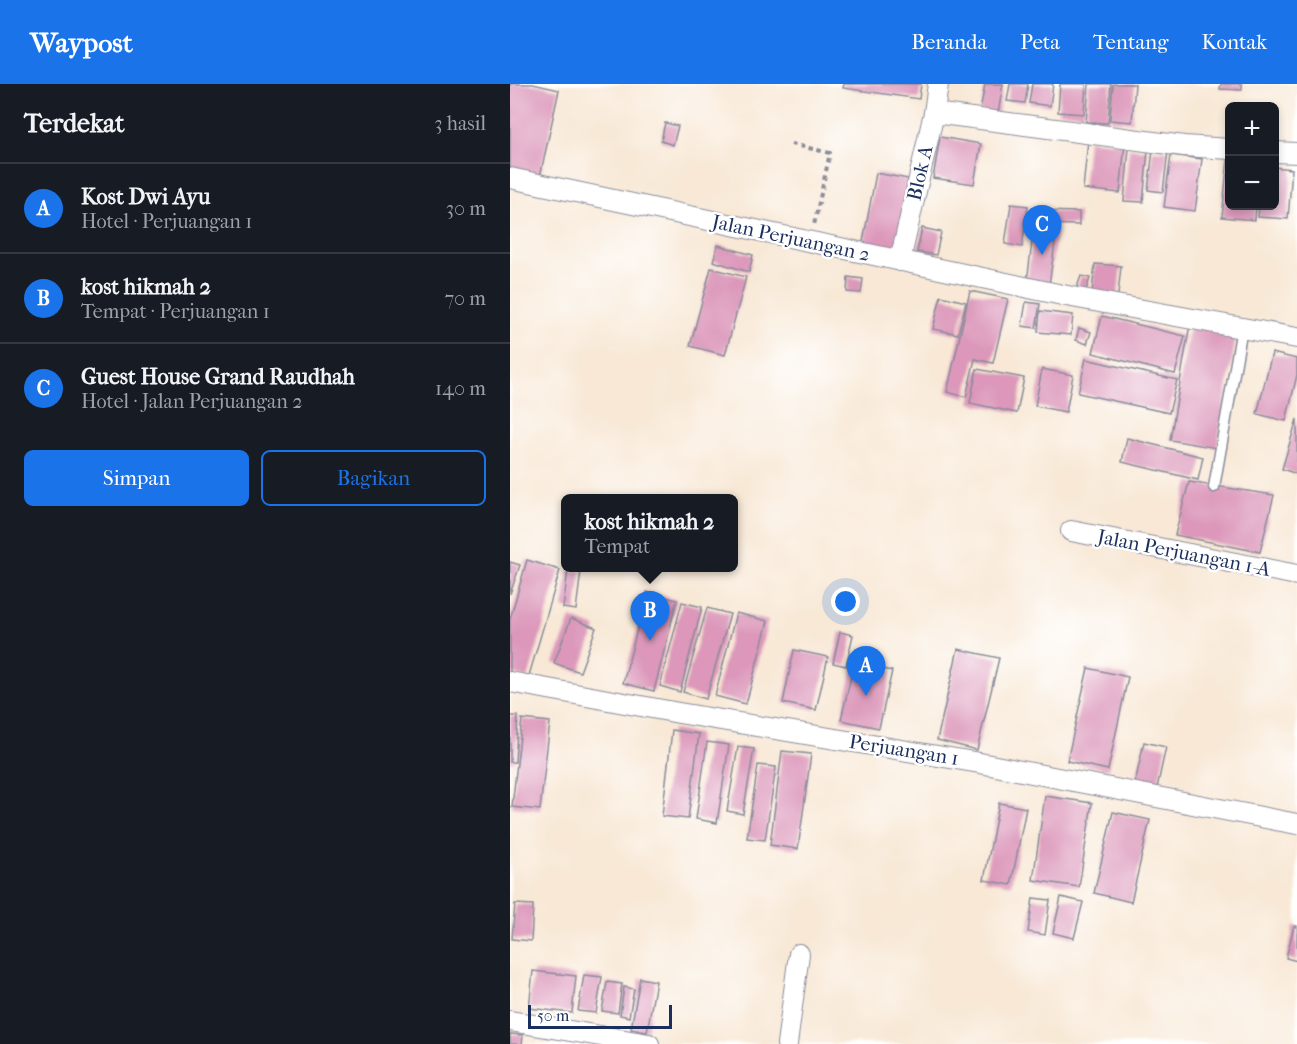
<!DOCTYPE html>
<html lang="id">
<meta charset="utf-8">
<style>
:root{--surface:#171b24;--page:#242831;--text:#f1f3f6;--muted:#9ea1a6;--line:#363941;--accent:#1a73e8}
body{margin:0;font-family:"IM FELL French Canon",serif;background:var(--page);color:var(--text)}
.controls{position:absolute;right:18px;top:18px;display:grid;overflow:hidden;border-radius:9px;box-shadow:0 3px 9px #0003}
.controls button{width:54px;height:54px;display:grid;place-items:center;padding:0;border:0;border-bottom:2px solid var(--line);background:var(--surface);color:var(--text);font:30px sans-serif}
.scale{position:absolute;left:18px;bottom:15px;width:144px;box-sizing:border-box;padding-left:6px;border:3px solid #1b2f5e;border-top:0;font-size:16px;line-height:21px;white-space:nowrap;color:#1b2f5e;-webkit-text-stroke:4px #fff;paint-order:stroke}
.you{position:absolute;left:336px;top:518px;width:21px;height:21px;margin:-15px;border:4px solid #fff;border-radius:50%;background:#1a73e8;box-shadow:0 0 0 9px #1a73e833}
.badge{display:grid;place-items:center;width:39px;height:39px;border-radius:50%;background:var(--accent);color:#fff;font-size:20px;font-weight:700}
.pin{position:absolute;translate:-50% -50px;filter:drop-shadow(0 2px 3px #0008)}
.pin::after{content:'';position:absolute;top:32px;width:21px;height:18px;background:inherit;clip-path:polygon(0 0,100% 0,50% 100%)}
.popup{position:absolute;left:51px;top:410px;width:177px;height:78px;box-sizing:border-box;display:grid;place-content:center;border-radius:9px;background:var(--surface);filter:drop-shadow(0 2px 4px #0005);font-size:20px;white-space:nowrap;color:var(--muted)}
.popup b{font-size:22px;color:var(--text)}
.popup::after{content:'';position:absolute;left:50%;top:100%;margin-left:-12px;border:12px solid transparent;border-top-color:var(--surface)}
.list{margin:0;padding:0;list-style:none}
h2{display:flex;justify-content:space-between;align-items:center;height:78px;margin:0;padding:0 24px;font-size:26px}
h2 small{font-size:20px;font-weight:400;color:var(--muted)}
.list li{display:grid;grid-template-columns:39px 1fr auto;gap:18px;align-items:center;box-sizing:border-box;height:90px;padding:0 24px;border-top:2px solid var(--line)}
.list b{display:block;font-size:22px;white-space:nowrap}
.list p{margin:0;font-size:20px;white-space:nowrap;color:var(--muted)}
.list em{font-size:20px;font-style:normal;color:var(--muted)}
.actions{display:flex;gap:12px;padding:18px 24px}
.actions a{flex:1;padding:14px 0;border:2px solid var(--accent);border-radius:9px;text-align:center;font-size:21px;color:var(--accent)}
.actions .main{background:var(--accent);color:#fff}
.map{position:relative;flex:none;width:787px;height:960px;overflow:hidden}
header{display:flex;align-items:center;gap:36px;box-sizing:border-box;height:84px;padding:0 30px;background:var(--accent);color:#fff}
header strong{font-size:28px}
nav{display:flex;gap:33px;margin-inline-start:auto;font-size:21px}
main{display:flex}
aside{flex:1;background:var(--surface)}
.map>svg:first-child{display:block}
</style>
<header>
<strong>Waypost</strong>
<nav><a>Beranda</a><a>Peta</a><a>Tentang</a><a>Kontak</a></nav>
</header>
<main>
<aside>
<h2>Terdekat<small>3 hasil</small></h2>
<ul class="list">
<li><span class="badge">A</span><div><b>Kost Dwi Ayu</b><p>Hotel · Perjuangan 1</p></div><em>30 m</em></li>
<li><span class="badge">B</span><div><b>kost hikmah 2</b><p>Tempat · Perjuangan 1</p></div><em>70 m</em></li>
<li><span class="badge">C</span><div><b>Guest House Grand Raudhah</b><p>Hotel · Jalan Perjuangan 2</p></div><em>140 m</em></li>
</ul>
<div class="actions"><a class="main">Simpan</a><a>Bagikan</a></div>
</aside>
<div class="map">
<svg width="787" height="960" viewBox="0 0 787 960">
<rect width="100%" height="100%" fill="#fff"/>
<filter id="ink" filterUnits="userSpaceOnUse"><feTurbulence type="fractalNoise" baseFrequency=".0167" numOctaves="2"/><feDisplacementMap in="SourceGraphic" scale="12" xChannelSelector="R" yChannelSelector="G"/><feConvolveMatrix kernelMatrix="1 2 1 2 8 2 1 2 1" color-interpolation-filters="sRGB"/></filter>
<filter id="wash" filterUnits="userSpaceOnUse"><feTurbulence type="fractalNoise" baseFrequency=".008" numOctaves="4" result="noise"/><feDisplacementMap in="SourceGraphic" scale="24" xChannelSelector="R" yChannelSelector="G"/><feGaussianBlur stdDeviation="1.35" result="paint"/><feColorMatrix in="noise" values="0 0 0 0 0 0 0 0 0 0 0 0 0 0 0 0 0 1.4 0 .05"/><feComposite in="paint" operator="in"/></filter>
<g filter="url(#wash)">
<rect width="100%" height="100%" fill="#f8e8d5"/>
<g id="blocks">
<g fill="#dc97ba">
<polygon points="0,0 23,0 49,6 29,97 0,90"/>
<polygon points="334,0 411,0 409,15 333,4"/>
<polygon points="475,0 493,0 488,30 470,27"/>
<polygon points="500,0 518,0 515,19 497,17"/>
<polygon points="522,0 543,0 540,22 519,19"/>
<polygon points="550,0 576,0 574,30 548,28"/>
<polygon points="579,0 601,0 598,39 576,38"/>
<polygon points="603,0 625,0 622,38 600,36"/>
<polygon points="711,0 732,0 732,6 710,5"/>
<polygon points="155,39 168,42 163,61 151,57"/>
<polygon points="430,53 471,60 464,100 423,94"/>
<polygon points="578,56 615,60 610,109 573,105"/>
<polygon points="619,64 638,66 633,118 614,117"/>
<polygon points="643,66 658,67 653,108 638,106"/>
<polygon points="661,71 692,75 685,127 654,123"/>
<polygon points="718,75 720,76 720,122 746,122 745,136 712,133"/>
<polygon points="764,83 782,85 778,135 748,133 749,122 764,122"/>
<polygon points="366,89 404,96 391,169 352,163"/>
<polygon points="501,120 518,122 512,163 495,160"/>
<polygon points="530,127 569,128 569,141 530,140"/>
<polygon points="524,142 547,145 539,201 517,198"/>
<polygon points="412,144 431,148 426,171 407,168"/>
<polygon points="208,161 243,171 239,188 203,177"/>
<polygon points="585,180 611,182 608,211 582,209"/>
<polygon points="201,184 236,193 215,271 180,262"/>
<polygon points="571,192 580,194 575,209 566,206"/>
<polygon points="338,193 353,195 351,209 337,208"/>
<polygon points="460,207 498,215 483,279 465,275 456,313 437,308"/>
<polygon points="431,212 456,218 448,250 423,245"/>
<polygon points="516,218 530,220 526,244 512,242"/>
<polygon points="530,227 563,231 561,251 528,248"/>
<polygon points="592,232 675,252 665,290 583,269"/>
<polygon points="680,240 727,248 707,364 660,356"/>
<polygon points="569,244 581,248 577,260 566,256"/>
<polygon points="762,269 787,275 787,291 776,337 747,330"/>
<polygon points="576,275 667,296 659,329 568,309"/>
<polygon points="467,285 514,294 507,329 460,319"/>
<polygon points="532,285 563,291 556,328 525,322"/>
<polygon points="787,335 787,390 772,385"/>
<polygon points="617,354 693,373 688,396 612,378"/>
<polygon points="679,398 764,411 750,468 665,451"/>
<polygon points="17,476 50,486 18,595 0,589 0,535"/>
<polygon points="0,478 10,481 0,510"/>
<polygon points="58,486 71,487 66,526 53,524"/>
<polygon points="137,508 167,516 144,607 113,599"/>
<polygon points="172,518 192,523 170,608 150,602"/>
<polygon points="197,524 220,530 196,615 173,608"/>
<polygon points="226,529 258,537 236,620 205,612"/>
<polygon points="61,534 86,544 70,588 44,579"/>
<polygon points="330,548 343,551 336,582 323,579"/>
<polygon points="448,565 489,574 467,666 427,656"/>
<polygon points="284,566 318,573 306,626 273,619"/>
<polygon points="344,579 382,587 369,644 331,636"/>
<polygon points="578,584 618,593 598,686 557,677"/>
<polygon points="0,632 8,632 5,678 0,678"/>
<polygon points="12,635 40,638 30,726 2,723"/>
<polygon points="162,646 189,650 178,735 152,732"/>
<polygon points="197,658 219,661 207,739 186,735"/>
<polygon points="634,658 656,663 647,704 625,699"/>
<polygon points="228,663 244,665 233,730 217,727"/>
<polygon points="272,667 301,670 288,765 260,761"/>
<polygon points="248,681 266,683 255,756 237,754"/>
<polygon points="535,712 582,719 569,803 523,796"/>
<polygon points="489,719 516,724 501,801 474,796"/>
<polygon points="603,728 640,736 621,818 584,809"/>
<polygon points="551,813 573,818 564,854 543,849"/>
<polygon points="523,814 540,816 535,851 518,848"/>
<polygon points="5,820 23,821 21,857 2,855"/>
<polygon points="784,842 787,842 787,877 776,874"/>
<polygon points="23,887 66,892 62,929 19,924"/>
<polygon points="74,891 92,893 86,929 68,927"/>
<polygon points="130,894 146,897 137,948 121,945"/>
<polygon points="97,898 112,900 108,929 92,927"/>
<polygon points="114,903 124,905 119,933 110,931"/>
<polygon points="0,950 13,951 12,960 0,960"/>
</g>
</g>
</g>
<g filter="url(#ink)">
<use href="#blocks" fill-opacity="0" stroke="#8a8c9a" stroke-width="1.5"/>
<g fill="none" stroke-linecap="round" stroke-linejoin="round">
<g stroke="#8a8c9a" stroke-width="13">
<polyline id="lane" points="704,403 732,244"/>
</g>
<g stroke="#8a8c9a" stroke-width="22">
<g id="street">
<polyline points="424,29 674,62 720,65"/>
<polyline points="764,68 787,69"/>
<polyline points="0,94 562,213 787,254"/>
<polyline points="390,177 424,29 428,0"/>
<polyline points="561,447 787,491"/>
<polyline points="0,598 169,629 470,679 787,740"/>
<polyline points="0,937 139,960"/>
<polyline points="277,960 289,870"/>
</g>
</g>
<polyline stroke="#8a8c9a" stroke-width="4" stroke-dasharray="4.5 4.5" stroke-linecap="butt" points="281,60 320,69 304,141"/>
<use href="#lane" stroke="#fff" stroke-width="10"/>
<use href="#street" stroke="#fff" stroke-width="20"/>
</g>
</g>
<g text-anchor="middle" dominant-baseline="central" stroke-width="5" stroke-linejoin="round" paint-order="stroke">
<g font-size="20" fill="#1b2f5e" stroke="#fff">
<text transform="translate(410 89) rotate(-77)">Blok A</text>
<text transform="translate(281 154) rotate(12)">Jalan Perjuangan 2</text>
<text transform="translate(674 469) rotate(11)">Jalan Perjuangan 1-A</text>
<text transform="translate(394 666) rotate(9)">Perjuangan 1</text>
</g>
</g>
</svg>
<div class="controls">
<button>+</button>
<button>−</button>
</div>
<div class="scale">50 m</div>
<div class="you"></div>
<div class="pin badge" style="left:356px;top:612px">A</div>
<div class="pin badge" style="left:140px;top:557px">B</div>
<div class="popup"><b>kost hikmah 2</b>Tempat</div>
<div class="pin badge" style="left:532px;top:171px">C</div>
</div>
</main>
